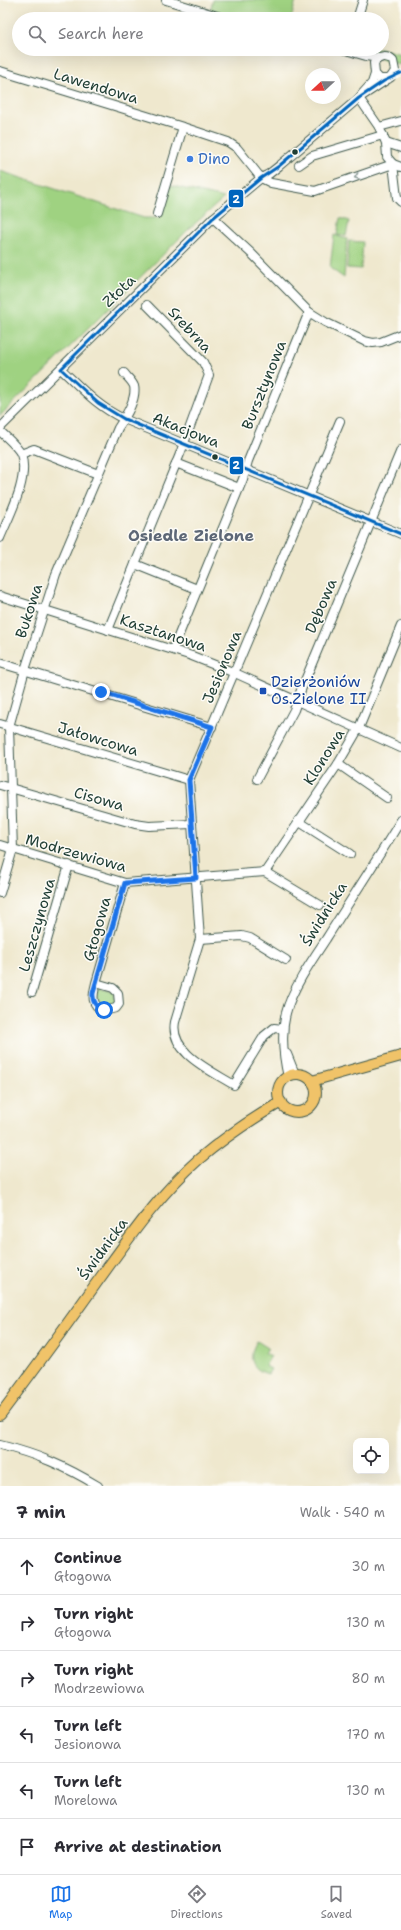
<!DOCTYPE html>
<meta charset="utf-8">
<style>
:root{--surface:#fff;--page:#f7f7f7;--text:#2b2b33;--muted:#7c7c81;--line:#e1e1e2;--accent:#1a73e8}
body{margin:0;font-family:"Shantell Sans",sans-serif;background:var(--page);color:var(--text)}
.controls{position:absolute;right:12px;bottom:12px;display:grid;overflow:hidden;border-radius:8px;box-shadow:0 4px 16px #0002}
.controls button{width:36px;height:36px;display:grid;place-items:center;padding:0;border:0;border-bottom:1px solid var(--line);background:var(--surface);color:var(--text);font:20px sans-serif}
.compass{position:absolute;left:305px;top:68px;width:36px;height:36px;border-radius:50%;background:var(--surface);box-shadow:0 4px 16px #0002;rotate:249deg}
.stop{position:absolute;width:12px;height:12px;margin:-9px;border:3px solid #1a73e8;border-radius:50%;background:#fff}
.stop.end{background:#1a73e8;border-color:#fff;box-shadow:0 1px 4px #0008}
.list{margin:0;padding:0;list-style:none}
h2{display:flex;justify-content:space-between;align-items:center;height:52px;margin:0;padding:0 16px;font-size:17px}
h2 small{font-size:13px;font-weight:400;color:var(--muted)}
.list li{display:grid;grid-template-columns:26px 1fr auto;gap:12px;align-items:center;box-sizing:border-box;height:56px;padding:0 16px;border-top:1px solid var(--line)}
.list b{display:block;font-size:15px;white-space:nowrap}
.list p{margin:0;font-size:13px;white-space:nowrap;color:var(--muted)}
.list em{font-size:13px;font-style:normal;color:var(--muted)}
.icon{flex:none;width:22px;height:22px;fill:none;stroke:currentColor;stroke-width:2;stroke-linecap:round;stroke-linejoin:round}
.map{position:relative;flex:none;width:401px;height:1486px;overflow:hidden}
.search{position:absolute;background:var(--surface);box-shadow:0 4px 16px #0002;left:12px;right:12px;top:12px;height:44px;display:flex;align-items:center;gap:10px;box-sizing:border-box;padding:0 14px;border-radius:22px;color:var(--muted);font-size:15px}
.sheet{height:388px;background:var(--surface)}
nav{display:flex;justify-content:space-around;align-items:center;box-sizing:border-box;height:56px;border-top:1px solid var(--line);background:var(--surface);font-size:11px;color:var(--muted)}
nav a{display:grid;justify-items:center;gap:2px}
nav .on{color:var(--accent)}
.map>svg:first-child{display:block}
</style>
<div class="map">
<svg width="401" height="1486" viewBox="0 0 401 1486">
<rect width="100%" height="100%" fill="#fdfcf7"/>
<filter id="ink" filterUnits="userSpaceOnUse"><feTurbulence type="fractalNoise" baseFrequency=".025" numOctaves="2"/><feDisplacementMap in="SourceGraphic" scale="8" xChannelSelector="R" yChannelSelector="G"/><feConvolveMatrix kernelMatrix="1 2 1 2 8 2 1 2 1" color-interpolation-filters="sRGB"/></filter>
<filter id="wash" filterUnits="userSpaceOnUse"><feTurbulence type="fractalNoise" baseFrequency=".012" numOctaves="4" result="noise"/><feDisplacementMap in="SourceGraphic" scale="16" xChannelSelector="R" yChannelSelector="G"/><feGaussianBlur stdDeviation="0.9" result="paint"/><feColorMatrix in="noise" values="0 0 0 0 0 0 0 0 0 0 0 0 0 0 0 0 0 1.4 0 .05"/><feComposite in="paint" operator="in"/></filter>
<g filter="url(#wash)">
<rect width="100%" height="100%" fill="#efe8ce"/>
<g fill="#9fd281" stroke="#5f885a">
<polygon points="213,0 296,0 291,19 246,19 210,11"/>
<polygon points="371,49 382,49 401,54 401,65 369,55"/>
<polygon points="0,171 144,218 159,218 169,185 224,198 190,228 0,416"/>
<polygon points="340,218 349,221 346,236 337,235"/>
<polygon points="334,235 347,239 344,278 330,268"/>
<polygon points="349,241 363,242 361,269 347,268"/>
<polygon points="99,988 114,992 116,1004 106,1007 99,1003 95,996"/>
<path d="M257,1341L268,1348L265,1353L271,1356L265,1366L271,1369L268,1374C250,1369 248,1356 257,1341Z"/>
</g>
</g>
<g filter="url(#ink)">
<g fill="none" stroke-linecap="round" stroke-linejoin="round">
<g stroke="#3e574b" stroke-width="10">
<g id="minor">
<polyline points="166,0 227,19"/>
<polyline points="357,19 363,0"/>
<polyline points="342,49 366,56 379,58"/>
<polyline points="0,71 183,127 228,142 237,148 261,178 271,183 315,191 393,164 401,167"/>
<polyline points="362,94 372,83 375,74"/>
<polyline points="359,98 379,127 386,143 387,157 393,164 397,198 401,202"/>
<polyline points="379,127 401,121"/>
<polyline points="386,143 401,148"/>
<polyline points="299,165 312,156 383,135"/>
<polyline points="157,214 183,127"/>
<polyline points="213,218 252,254 309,312 325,322 364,341 373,343 381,342 401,334"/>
<path d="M61,369C81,388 98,407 124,419L401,534"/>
<path d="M0,428L213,218L261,178L269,174L279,166L359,98L391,77L395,71L393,61C387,55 379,56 374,63L375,74L380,79H388"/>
<path d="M0,431C6,437 17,446 21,454C30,478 9,516 0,538"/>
<polyline points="21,454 34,449 98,474"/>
<polyline points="176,463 239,488"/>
<polyline points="135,564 197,589"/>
<polyline points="0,596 192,656 235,673 401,748"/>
<polyline points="108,630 180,454 209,375 203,362 147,305"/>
<polyline points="173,649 243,479 248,461 309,312"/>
<polyline points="0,663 212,727"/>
<polyline points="0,724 189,780"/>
<polyline points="338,764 387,798"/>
<polyline points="257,779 294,710 301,690 401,450"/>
<polyline points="0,785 135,824 149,826 191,824"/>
<polyline points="298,821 350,854"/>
<polyline points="0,845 125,883 265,872"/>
<polyline points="265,872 338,764 359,728 401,626"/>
<polyline points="265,872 320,905"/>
<path d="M0,893L13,849L9,727L25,670L56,574L118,428C125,418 137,398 134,386C132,381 127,377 124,373"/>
<polyline points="200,939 242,936 250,938 286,960"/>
<path d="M96,983L113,988L118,993L119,1004L116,1008L104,1011C90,1005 93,995 96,983L125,883"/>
<polyline points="32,992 69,865"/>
<path d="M283,1029L274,1028L264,1036L234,1085C212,1071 169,1053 175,1022L200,939L189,780L340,421"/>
<polyline points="287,1054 295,1074"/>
<path d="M288,1077C283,1056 281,1034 286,1013C292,989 312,960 326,939C351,899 377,860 401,820"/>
<path d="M0,1445C37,1454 65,1466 98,1486"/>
</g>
</g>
<g stroke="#3e574b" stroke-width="12">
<g id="major">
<circle cx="297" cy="1093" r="19"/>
<polyline points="312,1081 401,1056"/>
<path d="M0,1415C32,1372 64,1329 95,1285C127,1241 158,1195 199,1159C225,1137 252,1119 281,1102"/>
</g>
</g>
<use href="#minor" stroke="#fff" stroke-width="8"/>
<use href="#major" stroke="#f0c369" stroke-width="10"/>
<g stroke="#fdfcf7" stroke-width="6">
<polyline id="bus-1" points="401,73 384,81 359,98 279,166 261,178 213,218 61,369 98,403 124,419 401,534"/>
</g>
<use href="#bus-1" stroke="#0065bd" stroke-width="3"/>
</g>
<defs><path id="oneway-chevron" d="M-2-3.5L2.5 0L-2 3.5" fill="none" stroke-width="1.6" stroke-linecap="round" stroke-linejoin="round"/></defs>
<use stroke="#8f9e9a" href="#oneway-chevron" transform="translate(357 177) rotate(160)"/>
</g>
<g fill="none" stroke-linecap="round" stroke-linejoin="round" filter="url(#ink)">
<path stroke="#1a73e8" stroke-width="5" d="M101,692L212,727L189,780L196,878L125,883L93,993C92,1002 96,1007 104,1010"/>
</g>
<g fill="#1f3d34" stroke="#fdfcf7" stroke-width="1.5">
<circle cx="295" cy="152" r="3.5"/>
<circle cx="215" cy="457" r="3.5"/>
</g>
<circle fill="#3f7fe0" stroke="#fdfcf7" stroke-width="1.5" cx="190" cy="159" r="4"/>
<rect fill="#1a4fb4" stroke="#fdfcf7" stroke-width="1.5" x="259" y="687" width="8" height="8" rx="2"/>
<g text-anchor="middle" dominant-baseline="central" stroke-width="3" stroke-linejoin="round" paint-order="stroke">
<g font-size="15" fill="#1f3d34" stroke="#fdfcf7">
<text transform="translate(96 86) rotate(17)">Lawendowa</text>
<text transform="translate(119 291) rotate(-44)">Złota</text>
<text transform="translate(190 330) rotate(47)">Srebrna</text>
<text transform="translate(264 385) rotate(-68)">Bursztynowa</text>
<text transform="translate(186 430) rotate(22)">Akacjowa</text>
<text transform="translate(321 606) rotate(-67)">Dębowa</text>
<text transform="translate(29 611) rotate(-72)">Bukowa</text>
<text transform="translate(163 633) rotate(18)">Kasztanowa</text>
<text transform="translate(222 667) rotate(-67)">Jesionowa</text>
<text transform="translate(98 739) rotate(17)">Jałowcowa</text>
<text transform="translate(324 757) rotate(-58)">Klonowa</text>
<text transform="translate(99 799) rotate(16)">Cisowa</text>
<text transform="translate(76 853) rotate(16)">Modrzewiowa</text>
<text transform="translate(324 914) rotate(-58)">Świdnicka</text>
<text transform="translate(37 925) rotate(-74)">Leszczynowa</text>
<text transform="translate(97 929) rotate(-74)">Głogowa</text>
<text transform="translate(103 1249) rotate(-54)">Świdnicka</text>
</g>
<g font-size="15" fill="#366cbe" stroke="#fdfcf7" text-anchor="start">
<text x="198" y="159">Dino</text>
</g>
<g font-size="15" fill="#164399" stroke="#fdfcf7" text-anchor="start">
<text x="271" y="682">Dzierżoniów<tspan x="271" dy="17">Os.Zielone II</tspan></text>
</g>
<g font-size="16" font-weight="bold" fill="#5d6776" stroke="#fdfcf7">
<text x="191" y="535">Osiedle Zielone</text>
</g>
</g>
<g stroke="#fdfcf7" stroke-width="1.5">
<rect x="228" y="189" width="16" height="19" rx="4" fill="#0065bd"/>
<rect x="229" y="456" width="15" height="19" rx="4" fill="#0065bd"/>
</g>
<g font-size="11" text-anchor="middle" font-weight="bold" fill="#fff">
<text x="236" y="203">2</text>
<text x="236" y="469">2</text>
</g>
</svg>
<div class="controls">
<button><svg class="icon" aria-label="locate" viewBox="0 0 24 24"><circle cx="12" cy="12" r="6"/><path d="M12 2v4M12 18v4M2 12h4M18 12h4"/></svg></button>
</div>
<svg class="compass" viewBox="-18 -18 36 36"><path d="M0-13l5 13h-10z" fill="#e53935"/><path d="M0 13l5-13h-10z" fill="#7c7c81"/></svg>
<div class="stop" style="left:104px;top:1010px"></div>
<div class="stop end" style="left:101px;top:692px"></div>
<div class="search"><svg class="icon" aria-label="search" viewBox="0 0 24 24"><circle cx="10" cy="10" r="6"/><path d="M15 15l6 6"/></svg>Search here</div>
</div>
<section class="sheet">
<h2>7 min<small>Walk · 540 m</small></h2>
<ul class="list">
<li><svg class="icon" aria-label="ahead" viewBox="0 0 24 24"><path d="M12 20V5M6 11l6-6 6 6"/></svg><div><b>Continue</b><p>Głogowa</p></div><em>30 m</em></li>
<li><svg class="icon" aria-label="right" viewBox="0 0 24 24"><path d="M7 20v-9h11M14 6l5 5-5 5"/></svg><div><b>Turn right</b><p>Głogowa</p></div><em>130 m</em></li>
<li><svg class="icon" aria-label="right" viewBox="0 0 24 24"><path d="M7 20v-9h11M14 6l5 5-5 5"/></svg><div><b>Turn right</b><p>Modrzewiowa</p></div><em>80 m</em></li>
<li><svg class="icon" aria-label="left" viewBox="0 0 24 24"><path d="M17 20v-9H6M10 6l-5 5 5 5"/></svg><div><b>Turn left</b><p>Jesionowa</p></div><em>170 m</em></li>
<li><svg class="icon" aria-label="left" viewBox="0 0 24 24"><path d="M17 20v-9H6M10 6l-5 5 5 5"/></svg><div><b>Turn left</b><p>Morelowa</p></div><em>130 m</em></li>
<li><svg class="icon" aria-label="arrive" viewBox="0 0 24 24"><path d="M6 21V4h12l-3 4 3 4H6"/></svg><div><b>Arrive at destination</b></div></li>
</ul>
</section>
<nav>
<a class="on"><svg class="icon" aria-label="map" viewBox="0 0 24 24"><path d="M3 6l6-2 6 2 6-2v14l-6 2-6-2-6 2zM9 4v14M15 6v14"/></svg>Map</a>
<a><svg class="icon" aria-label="directions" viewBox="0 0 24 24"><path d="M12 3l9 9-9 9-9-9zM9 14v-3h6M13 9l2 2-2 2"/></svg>Directions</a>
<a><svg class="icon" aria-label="saved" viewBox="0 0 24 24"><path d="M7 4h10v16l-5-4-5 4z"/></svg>Saved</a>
</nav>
